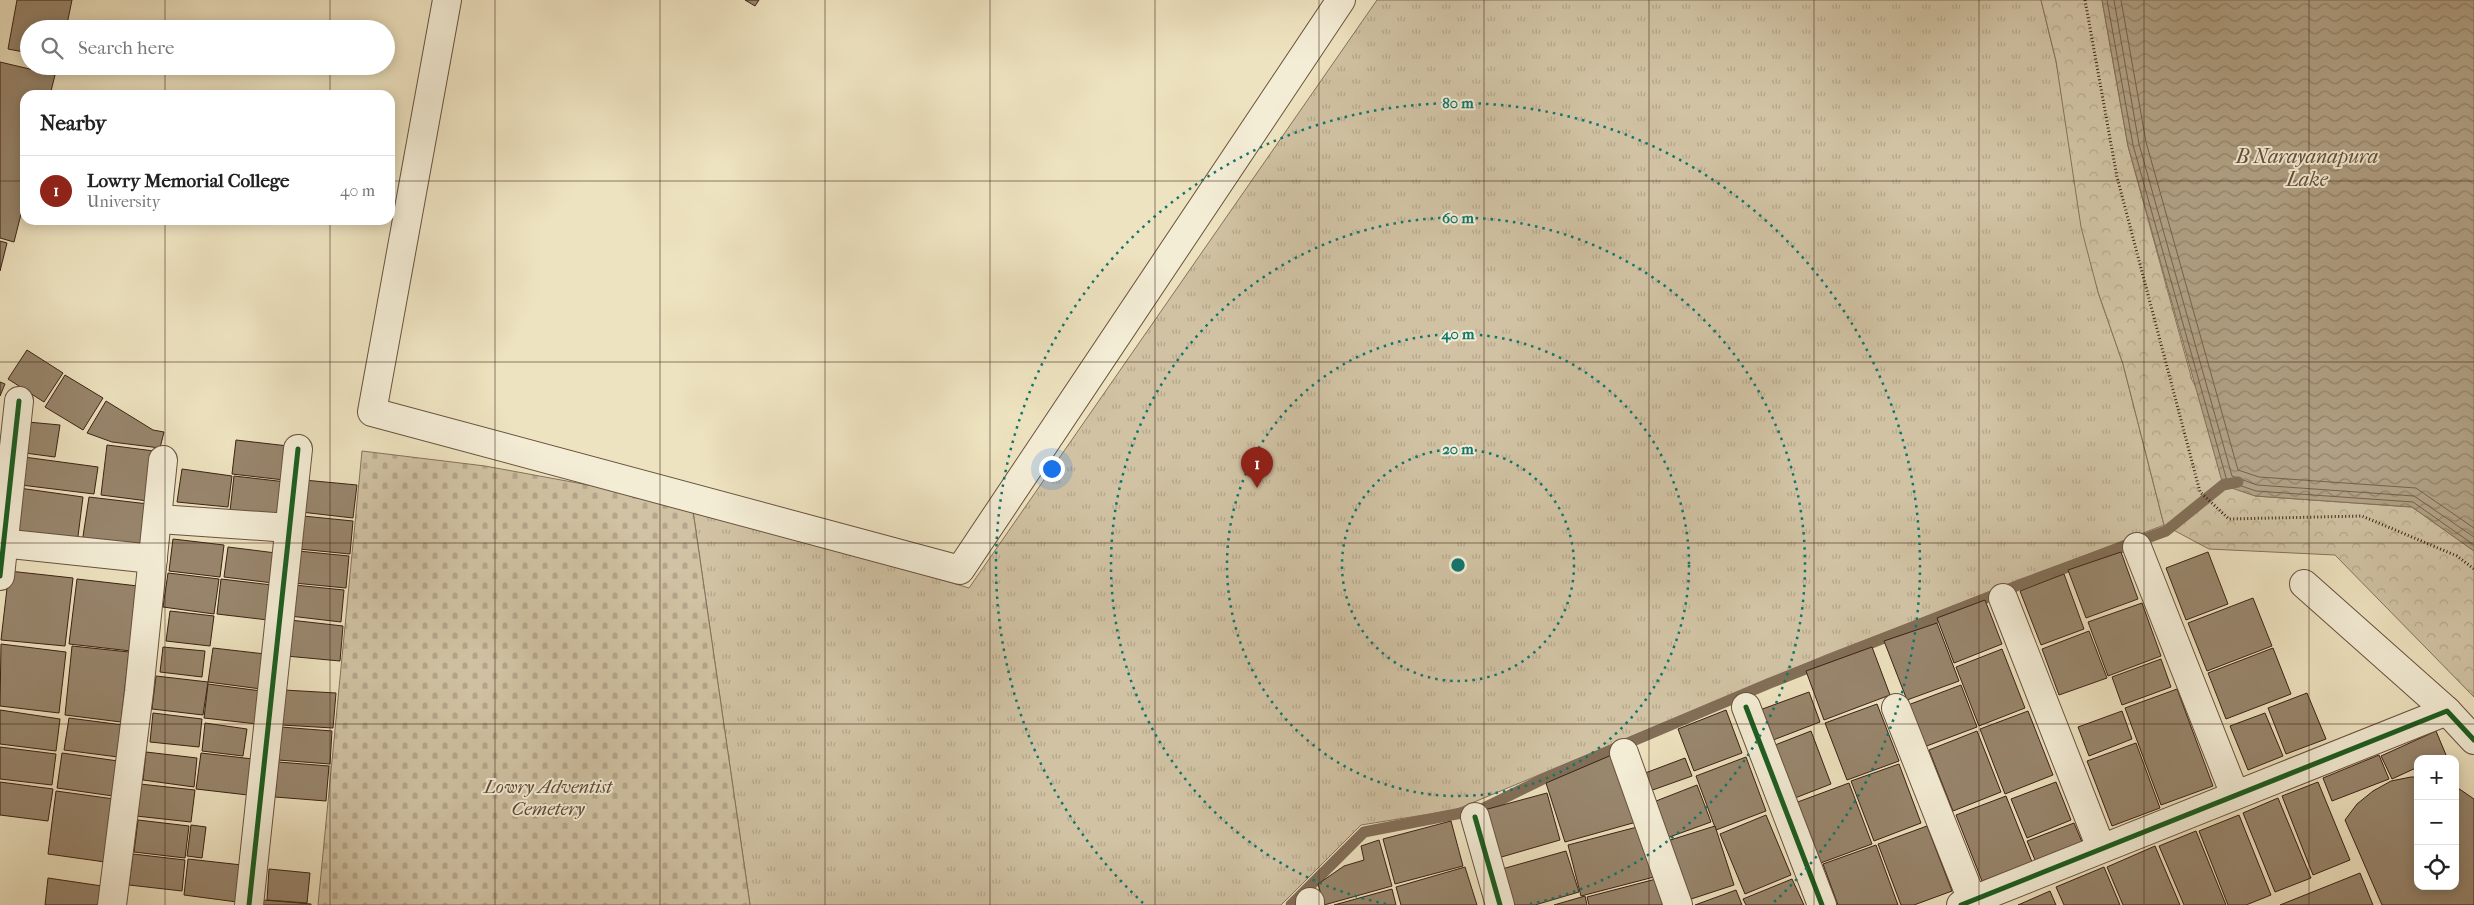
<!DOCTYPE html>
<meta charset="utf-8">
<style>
:root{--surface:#fff;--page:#f6f6f6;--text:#222;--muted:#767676;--line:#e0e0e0;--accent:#8f2418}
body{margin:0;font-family:"IM FELL French Canon",serif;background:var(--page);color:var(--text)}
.controls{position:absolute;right:15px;bottom:15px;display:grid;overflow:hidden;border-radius:10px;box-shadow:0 2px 12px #0003}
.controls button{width:45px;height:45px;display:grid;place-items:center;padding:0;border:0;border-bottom:1px solid var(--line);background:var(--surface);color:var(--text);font:25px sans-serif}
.you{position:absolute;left:1051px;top:468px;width:18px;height:18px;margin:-12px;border:4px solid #fff;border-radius:50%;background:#1a73e8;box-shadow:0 0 0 8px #1a73e833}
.badge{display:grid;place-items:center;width:32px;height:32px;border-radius:50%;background:var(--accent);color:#fff;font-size:16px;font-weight:700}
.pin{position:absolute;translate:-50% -41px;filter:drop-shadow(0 1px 2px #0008)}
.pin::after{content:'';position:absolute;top:26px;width:18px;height:15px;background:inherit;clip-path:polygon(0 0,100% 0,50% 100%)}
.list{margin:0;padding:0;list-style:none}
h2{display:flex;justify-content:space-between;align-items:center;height:65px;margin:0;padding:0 20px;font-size:21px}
h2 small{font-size:16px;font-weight:400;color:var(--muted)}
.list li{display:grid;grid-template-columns:32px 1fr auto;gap:15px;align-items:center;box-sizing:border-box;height:70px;padding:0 20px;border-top:1px solid var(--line)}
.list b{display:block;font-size:19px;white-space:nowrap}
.list p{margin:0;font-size:16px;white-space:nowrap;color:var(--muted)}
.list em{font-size:16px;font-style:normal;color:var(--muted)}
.icon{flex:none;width:28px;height:28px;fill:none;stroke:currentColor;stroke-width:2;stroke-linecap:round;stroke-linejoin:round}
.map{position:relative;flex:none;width:2474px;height:905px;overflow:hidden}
.search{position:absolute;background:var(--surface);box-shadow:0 2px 12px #0003;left:20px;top:20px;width:375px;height:55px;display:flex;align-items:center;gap:12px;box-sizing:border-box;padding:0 18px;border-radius:28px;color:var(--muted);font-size:19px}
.panel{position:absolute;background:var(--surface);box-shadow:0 2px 12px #0003;left:20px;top:90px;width:375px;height:135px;border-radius:15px}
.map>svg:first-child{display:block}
</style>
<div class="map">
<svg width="2474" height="905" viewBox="0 0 2474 905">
<defs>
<pattern id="grass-tufts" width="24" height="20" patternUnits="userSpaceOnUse" patternTransform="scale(1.25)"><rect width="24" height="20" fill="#d0c2a3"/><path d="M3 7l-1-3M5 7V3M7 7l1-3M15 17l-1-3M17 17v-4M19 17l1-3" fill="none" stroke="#b4a68b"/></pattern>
<pattern id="cemetery-stones" width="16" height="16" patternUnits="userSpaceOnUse" patternTransform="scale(1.25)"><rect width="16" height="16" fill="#d0c2a3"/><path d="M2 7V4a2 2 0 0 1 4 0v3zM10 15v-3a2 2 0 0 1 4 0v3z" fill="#b4a68b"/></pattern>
<pattern id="park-crowns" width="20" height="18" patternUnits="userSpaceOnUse" patternTransform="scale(1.25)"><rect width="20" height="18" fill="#d0c2a3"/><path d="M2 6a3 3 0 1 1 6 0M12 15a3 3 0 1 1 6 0" fill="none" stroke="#b4a68b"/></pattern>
<pattern id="water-waves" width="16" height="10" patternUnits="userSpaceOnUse" patternTransform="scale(1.25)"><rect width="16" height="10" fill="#b1a185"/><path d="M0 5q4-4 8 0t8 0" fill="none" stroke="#91836c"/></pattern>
</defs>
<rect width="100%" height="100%" fill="#eee3c0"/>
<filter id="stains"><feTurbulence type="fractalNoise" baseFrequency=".004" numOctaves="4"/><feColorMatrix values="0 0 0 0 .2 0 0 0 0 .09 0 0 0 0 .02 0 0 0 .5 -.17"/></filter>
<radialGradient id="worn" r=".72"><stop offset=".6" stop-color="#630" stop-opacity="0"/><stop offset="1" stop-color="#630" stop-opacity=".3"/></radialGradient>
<polygon fill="url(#grass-tufts)" stroke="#86725b" points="1377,0 2041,0 2056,61 2098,292 2123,364 2164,525 1826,655 1455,810 1361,825 1281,905 750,905 692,504 969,588"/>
<polygon fill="url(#cemetery-stones)" stroke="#86725b" points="362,451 485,466 692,504 750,905 318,905"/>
<polygon fill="url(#park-crowns)" stroke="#86725b" points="2041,0 2102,0 2128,146 2192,380 2255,496 2412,507 2474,551 2474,697 2335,555 2209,549 2164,525 2123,364 2098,292 2081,227 2056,61"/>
<polygon fill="url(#water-waves)" stroke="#826e57" points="2102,0 2474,0 2474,551 2412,507 2255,496 2223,485 2128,146"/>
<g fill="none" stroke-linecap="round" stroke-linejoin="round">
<g stroke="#76614c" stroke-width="1">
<polyline points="2107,0 2133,145 2227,481 2256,491 2413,502 2474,545"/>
<polyline points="2114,0 2139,144 2232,476 2257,485 2414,496 2474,537"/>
<polyline points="2121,0 2146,142 2238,470 2259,477 2416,488 2474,528"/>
</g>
<polyline stroke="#826e57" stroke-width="11" points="1291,905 1364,832 1482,809 1543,779 1770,683 2019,585 2166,531 2223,485 2238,482"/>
</g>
<g fill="#98866d" stroke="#3b2113">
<polygon points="17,0 72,0 66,29 29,29 29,53 8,49"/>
<polygon points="745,0 759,0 755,6"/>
<polygon points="0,62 55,75 50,95 25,95 25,198 14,242 0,238"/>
<polygon points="0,241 7,243 0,271"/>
<polygon points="27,350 63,373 44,402 8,379"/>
<polygon points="65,375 103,398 83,430 45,407"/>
<polygon points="0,382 5,384 0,396"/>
<polygon points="106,401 153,430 164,432 160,448 112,442 87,433"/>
<polygon points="28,422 60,425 55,457 25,453"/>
<polygon points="236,440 288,446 284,480 232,474"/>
<polygon points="107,445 154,451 148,501 101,495"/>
<polygon points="24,457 98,467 94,494 21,485"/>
<polygon points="182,469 232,476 228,507 177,502"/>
<polygon points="234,476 286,482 281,517 230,511"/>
<polygon points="304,480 357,485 353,518 301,512"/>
<polygon points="19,488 83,497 77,544 13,535"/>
<polygon points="89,497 148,504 142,551 82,543"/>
<polygon points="303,516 353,521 350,554 299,549"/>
<polygon points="173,539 224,545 220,577 169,571"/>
<polygon points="228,547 276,553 273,583 224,577"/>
<polygon points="298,551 349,556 346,588 294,583"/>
<polygon points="2121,552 2138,599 2086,618 2068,570"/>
<polygon points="2208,552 2228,604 2186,620 2166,568"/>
<polygon points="9,571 73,578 65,646 1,640"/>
<polygon points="168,573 219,579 214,614 163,607"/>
<polygon points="2064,574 2084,629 2041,645 2020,591"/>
<polygon points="77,579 138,586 131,651 69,644"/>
<polygon points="221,579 272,585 268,620 217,614"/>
<polygon points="294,585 344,590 341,622 290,616"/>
<polygon points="2253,598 2272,646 2207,671 2188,623"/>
<polygon points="1985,600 2002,644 1954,663 1937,618"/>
<polygon points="2142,603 2161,656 2108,676 2088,622"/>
<polygon points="170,611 214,616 210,646 166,641"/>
<polygon points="290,620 343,626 340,661 286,656"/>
<polygon points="1937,623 1959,681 1907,700 1884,641"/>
<polygon points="2089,631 2107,678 2059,695 2042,649"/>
<polygon points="1,644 66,652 59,713 0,706"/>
<polygon points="72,646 129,652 121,722 65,715"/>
<polygon points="163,647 205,651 202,677 160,672"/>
<polygon points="1872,647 1890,695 1824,720 1806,671"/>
<polygon points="213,648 265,654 261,689 208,682"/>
<polygon points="2273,648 2291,694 2226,719 2208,673"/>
<polygon points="2002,649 2025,708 1979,726 1956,667"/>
<polygon points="2161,659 2171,687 2122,705 2112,677"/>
<polygon points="156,676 208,682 203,715 152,709"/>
<polygon points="208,684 261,691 257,724 204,718"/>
<polygon points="1961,685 1977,727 1924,747 1908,705"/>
<polygon points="2177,689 2213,786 2161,805 2125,708"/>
<polygon points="284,690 336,693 333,728 282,725"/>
<polygon points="1809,692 1820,722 1768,742 1757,711"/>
<polygon points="2307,693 2326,739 2286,754 2268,708"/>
<polygon points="1877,704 1899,761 1847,780 1825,723"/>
<polygon points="0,710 60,719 56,751 0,744"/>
<polygon points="1726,710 1742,753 1694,771 1678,729"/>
<polygon points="2028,711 2053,775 2005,794 1980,729"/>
<polygon points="2122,711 2132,739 2089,756 2078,727"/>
<polygon points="153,713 202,719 199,747 150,742"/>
<polygon points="2265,713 2283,756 2248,770 2230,726"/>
<polygon points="69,718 123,725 118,757 64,750"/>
<polygon points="205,723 247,729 243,756 202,751"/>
<polygon points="281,727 332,731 330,764 278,760"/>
<polygon points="1811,731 1831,784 1795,798 1775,745"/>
<polygon points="1977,731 2001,792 1953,811 1929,750"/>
<polygon points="2436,731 2446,755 2437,759 2418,759 2418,767 2392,779 2381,756"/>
<polygon points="2136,743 2160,808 2112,826 2087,761"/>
<polygon points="0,747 56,754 52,785 0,779"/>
<polygon points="146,752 197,758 194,787 143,780"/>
<polygon points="62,753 118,761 113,796 57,788"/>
<polygon points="201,753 253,759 248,795 196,789"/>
<polygon points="1614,754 1640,821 1565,842 1546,783"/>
<polygon points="2379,755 2389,779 2332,801 2323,778"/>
<polygon points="1746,757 1766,811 1716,830 1696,776"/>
<polygon points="1685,758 1692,776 1647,792 1640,775"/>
<polygon points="278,762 329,766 326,801 275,797"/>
<polygon points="1899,764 1921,823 1874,841 1851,781"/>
<polygon points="2411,777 2418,777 2418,886 2455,886 2455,786 2474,799 2474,905 2382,905 2345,820 2357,804 2373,791 2391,781"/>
<polygon points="0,782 53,789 48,821 0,815"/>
<polygon points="2056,782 2071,820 2027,838 2011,799"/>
<polygon points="2318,782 2350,860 2313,875 2282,796"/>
<polygon points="1849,783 1872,844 1818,864 1795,803"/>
<polygon points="140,784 195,790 191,822 136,816"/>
<polygon points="1697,785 1711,822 1664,839 1651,803"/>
<polygon points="56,791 114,799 105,862 48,854"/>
<polygon points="1547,793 1560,840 1498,858 1484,810"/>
<polygon points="2006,796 2032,862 1982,881 1956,815"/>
<polygon points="2278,798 2311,878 2275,892 2243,813"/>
<polygon points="1766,815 1791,875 1745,894 1720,834"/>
<polygon points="2239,815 2271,895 2246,905 2228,905 2199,831"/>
<polygon points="138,820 189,826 185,858 134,852"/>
<polygon points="1451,821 1463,866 1395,884 1383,839"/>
<polygon points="2074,823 2082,842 2035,860 2027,841"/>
<polygon points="191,825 206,827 202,858 187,856"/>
<polygon points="1641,826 1654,877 1581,896 1568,845"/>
<polygon points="1715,826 1734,885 1682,902 1664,842"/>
<polygon points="1927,826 1952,891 1914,905 1901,905 1878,844"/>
<polygon points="2196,831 2226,905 2184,905 2159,846"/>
<polygon points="1379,840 1392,886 1324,905 1318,884 1344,866 1364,860 1361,846"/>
<polygon points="1876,845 1898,905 1838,905 1823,864"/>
<polygon points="2155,846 2180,905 2123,905 2107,867"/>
<polygon points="1566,851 1579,892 1535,905 1512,905 1502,869"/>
<polygon points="133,854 185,860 182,891 129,885"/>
<polygon points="188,859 242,865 237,902 184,895"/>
<polygon points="1465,867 1477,905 1401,905 1396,887"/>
<polygon points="2104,867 2120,905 2064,905 2056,887"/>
<polygon points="269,869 310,873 307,903 267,900"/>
<polygon points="2360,873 2373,905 2280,905"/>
<polygon points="48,878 102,886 99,905 45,905"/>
<polygon points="1656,879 1663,905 1589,905 1587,897"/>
<polygon points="1792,879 1804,905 1746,905 1743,899"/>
<polygon points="1392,889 1396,905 1334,905"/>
<polygon points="1736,890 1742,905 1695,905"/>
<polygon points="2050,891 2056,905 2018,905"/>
<polygon points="1585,896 1587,905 1554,905"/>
<polygon points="263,900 311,904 311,905 262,905"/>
</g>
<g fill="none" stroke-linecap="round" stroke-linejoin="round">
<g stroke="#68523e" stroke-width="30">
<g id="minor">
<polyline points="447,0 372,412 960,570 1341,0"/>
<polyline points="159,519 289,528"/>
<polyline points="0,543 153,559"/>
<polyline points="2137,547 2235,795"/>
<polyline points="0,576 19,401"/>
<polyline points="2304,584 2447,711"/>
<polyline points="2003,598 2101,848"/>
<polyline points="1746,707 1822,905"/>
<polyline points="1896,708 1972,900"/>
<polyline points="1624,753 1678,905"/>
<polyline points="1475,817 1500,905"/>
<polyline points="1310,902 1310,905"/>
<polyline points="112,905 139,692 163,460"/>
<polyline points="249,905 298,449"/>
<polyline points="1961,905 2447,711 2474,740"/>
</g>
</g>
<polyline stroke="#3b2113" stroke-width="3" stroke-dasharray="1 2.5" stroke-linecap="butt" points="2085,0 2117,177 2200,492 2229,519 2362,516 2457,556 2474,569"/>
<use href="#minor" stroke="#f4edd6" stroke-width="28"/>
<g stroke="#f4edd6" stroke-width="8">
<g id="cycleway">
<polyline points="0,576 19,401"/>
<polyline points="1746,707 1822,905"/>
<polyline points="1475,817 1500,905"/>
<polyline points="249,905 298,449"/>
<polyline points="1961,905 2447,711 2474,740"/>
</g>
</g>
<use href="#cycleway" stroke="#1b5e20" stroke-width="5"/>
</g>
<path fill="none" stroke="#3b2113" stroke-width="1" stroke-opacity="0.55" d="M165,0V29M330,0V29M495,0V905M660,0V905M825,0V905M990,0V905M1155,0V905M1319,0V905M1484,0V905M1649,0V905M1814,0V905M1979,0V905M2144,0V905M2309,0V905M165,66V95M330,66V95M0,181H25M390,181H2474M165,220V905M330,220V905M0,362H2474M0,543H2474M0,724H2474"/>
<g fill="none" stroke="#0f766e" stroke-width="2.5" stroke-dasharray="2.5 5">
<circle cx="1458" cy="565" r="116"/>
<circle cx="1458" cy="565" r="231"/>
<path d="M1386 904A347 347 0 1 1 1530 904"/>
<path d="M1143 903A462 462 0 1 1 1773 903"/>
</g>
<g text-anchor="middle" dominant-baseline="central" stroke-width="4" stroke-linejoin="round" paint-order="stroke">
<g font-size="19" font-style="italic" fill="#604937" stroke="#f4edd6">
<text x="548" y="787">Lowry Adventist<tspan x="548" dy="22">Cemetery</tspan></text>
</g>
<g font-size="20" font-style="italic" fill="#644e3b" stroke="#f4edd6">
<text x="2307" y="156">B Narayanapura<tspan x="2307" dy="23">Lake</tspan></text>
</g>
</g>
<circle cx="1458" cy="565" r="8" fill="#0f766e" stroke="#f4edd6" stroke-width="2.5"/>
<g font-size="15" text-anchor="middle" font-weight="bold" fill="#0f766e" stroke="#f4edd6" stroke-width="4" stroke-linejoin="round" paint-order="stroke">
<text x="1458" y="108">80 m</text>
<text x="1458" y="223">60 m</text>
<text x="1458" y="339">40 m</text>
<text x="1458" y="454">20 m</text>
</g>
<rect width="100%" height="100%" filter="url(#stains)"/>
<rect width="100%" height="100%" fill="url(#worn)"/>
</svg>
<div class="controls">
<button>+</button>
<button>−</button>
<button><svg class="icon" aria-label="locate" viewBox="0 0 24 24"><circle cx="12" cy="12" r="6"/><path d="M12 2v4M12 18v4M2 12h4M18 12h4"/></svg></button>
</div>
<div class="you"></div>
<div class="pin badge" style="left:1257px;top:488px">1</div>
<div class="search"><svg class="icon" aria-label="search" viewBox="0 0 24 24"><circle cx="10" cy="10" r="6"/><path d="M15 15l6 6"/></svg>Search here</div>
<section class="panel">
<h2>Nearby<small></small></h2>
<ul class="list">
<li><span class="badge">1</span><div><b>Lowry Memorial College</b><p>University</p></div><em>40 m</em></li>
</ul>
</section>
</div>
